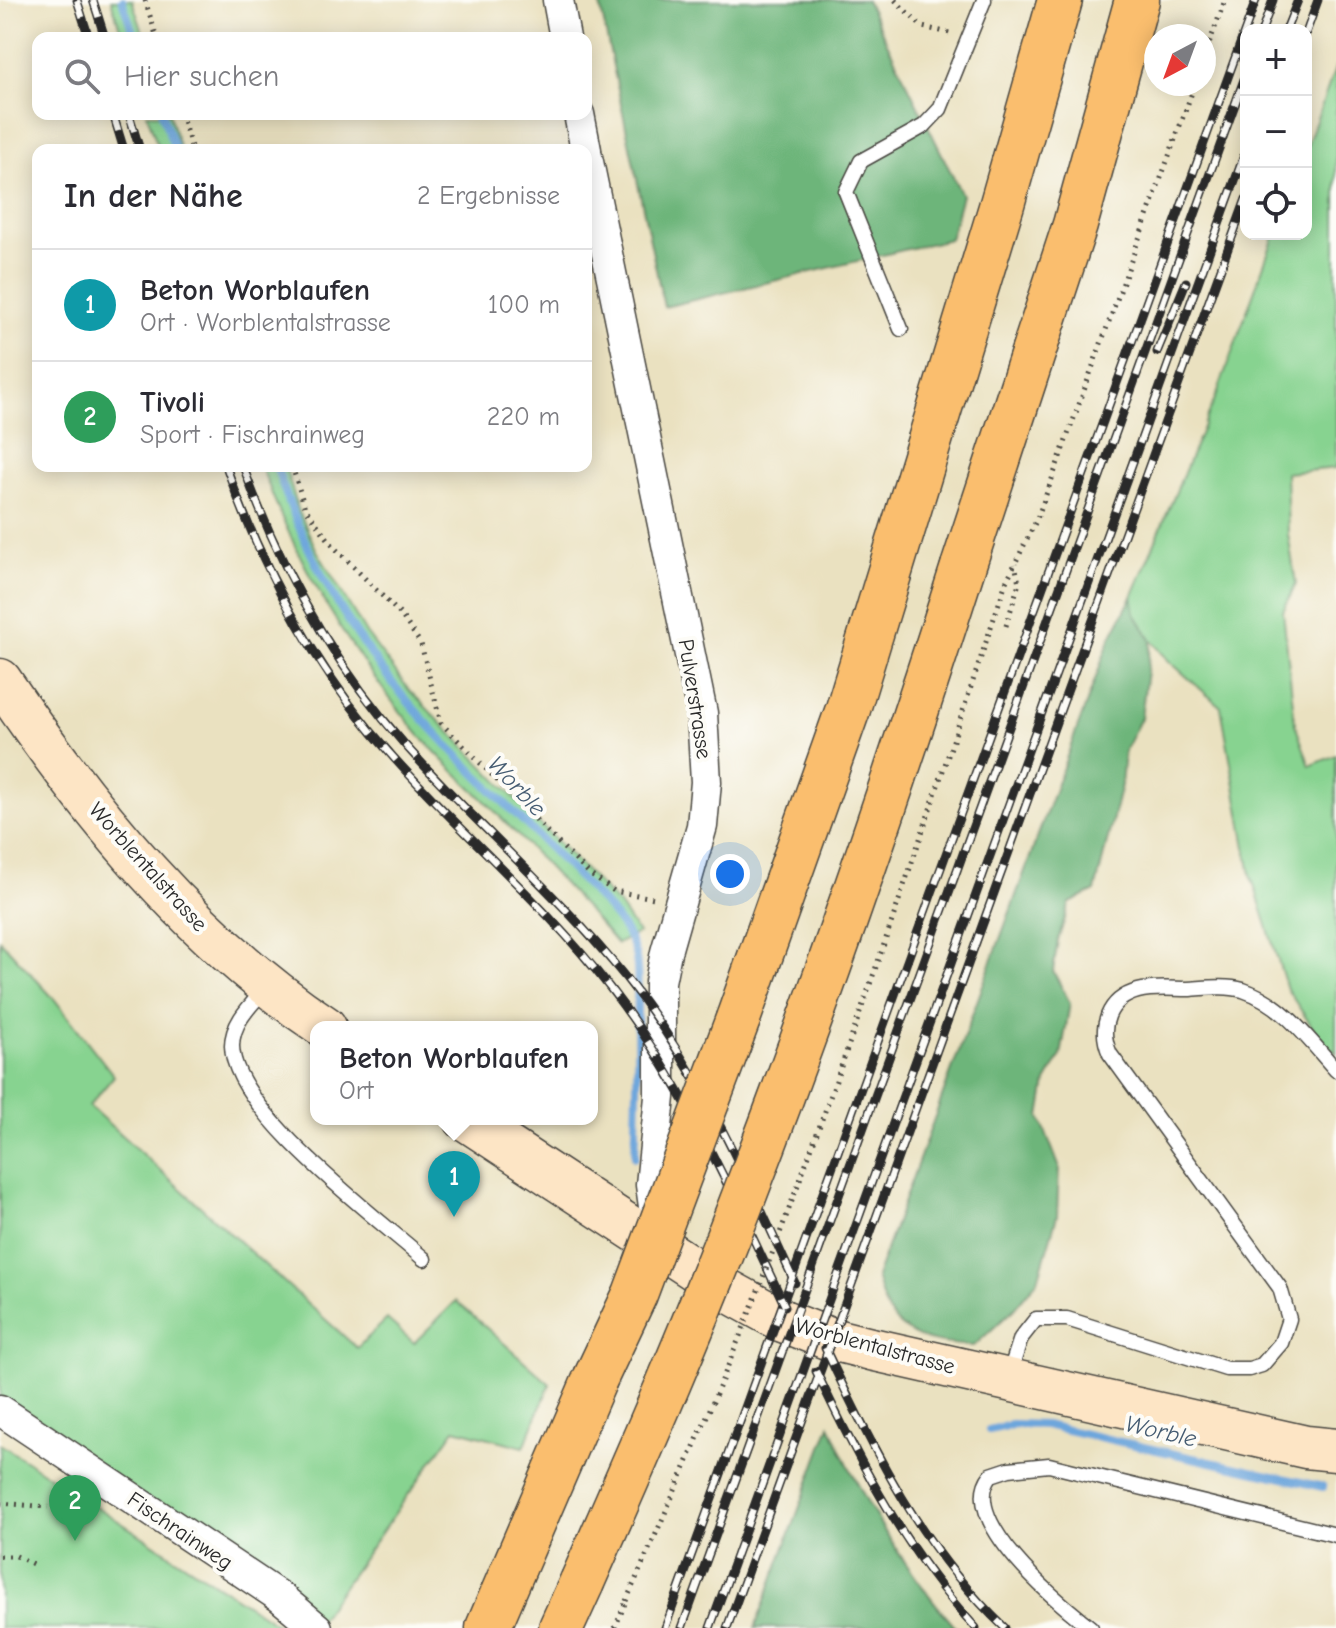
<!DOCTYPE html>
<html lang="de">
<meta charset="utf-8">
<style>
:root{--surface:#fff;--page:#f7f7f7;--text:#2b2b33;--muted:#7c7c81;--line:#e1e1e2;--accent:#2563eb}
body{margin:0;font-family:"Comic Neue",sans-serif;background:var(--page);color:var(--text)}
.controls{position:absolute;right:24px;top:24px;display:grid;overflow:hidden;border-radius:16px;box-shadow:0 4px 20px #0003}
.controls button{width:72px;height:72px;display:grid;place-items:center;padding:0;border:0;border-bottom:2px solid var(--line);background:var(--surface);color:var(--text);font:40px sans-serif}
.compass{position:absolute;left:1144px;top:24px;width:72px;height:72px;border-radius:50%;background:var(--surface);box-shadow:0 4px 20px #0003;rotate:221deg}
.you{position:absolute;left:730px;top:874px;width:28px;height:28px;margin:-20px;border:6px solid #fff;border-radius:50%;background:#1a73e8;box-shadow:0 0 0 12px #1a73e833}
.badge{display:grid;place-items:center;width:52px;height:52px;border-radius:50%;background:var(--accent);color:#fff;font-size:26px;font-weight:700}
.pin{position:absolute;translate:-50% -66px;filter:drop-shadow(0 2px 4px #0008)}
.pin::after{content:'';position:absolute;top:42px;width:28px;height:24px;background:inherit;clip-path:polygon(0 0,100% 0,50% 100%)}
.popup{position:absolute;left:310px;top:1021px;width:288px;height:104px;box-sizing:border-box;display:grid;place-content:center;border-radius:16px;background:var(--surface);filter:drop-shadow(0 2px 6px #0005);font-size:26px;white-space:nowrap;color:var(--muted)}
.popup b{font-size:30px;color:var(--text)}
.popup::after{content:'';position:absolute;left:50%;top:100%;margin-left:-16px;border:16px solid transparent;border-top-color:var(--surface)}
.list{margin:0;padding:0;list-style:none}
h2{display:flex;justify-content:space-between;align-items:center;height:104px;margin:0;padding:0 32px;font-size:34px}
h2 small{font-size:26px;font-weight:400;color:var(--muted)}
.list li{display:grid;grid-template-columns:52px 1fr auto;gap:24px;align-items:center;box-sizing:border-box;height:112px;padding:0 32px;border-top:2px solid var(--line)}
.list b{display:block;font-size:30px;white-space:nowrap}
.list p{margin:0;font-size:26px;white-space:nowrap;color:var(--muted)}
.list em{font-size:26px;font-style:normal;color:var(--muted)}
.icon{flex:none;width:44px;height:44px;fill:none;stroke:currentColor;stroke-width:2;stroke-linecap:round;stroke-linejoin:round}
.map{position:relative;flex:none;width:1336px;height:1628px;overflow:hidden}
.search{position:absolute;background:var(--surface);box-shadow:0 4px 20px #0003;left:32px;top:32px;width:560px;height:88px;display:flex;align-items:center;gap:20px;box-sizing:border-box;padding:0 28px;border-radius:16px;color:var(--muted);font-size:30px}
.panel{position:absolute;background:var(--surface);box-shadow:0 4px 20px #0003;left:32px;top:144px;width:560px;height:328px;border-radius:16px}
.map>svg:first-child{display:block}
</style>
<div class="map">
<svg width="1336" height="1628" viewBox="0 0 1336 1628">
<rect width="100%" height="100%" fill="#fdfcf7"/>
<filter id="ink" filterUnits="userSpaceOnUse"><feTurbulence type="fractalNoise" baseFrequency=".0125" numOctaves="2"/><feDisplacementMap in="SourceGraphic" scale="16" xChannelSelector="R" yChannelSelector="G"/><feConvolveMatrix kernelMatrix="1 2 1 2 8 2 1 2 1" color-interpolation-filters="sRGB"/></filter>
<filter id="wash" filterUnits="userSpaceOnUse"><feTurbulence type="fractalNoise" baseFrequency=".006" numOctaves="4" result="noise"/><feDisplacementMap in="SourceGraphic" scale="32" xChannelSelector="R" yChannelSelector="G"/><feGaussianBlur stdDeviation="1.8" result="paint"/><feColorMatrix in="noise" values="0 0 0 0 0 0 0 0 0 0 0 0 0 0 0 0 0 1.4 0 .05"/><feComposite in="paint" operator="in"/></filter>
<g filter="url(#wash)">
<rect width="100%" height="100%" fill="#eae1c0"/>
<g fill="#87d390" stroke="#597f5e" stroke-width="2">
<polygon points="111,0 132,0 145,38 123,38"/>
<polygon points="1336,66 1336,468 1286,473 1288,534 1296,584 1283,611 1295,724 1310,766 1336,755 1336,1053 1330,1047 1326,1048 1287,989 1251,875 1221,707 1168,660 1151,640 1135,614 1132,597 1217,394 1275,234 1306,234 1306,148"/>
<polygon points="147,114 169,114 180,150 159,150"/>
<path d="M261,466H285L299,512L316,549L366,633L410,691L619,905L638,933L617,944C575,894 530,848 485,801C462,778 437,756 417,732C348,650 298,566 261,466Z"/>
<polygon points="0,940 55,1000 114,1076 89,1106 357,1348 387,1319 414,1343 456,1301 550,1384 524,1447 455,1429 314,1627 0,1410"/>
<polygon points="0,1444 283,1628 0,1628"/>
</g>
<g fill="#6db57a" stroke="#4c7052" stroke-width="2">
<polygon points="599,0 866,0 962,195 950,239 664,307"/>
<path d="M1132,597L1135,614L1151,640L1141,718L1124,752L1121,785L1095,891L1070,903L1058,940L1053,971L1070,1003L1061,1056L1046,1082L1040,1117L1059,1166L1057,1216L1038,1280L1013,1310L974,1346C941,1344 909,1342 889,1313C882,1303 880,1288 876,1277L1110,639Z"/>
<path d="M830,1425C860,1497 904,1569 956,1628H755Z"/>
</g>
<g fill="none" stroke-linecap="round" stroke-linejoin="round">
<g stroke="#6da6dc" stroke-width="8">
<polyline points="122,0 135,38"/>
<polyline points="162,114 175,150"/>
<path d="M276,466C306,558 351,638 416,711C465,767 521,817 572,871C594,895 630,924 636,958C639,975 637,995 637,1012C638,1061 637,1109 635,1157"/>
<polyline points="989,1430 1016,1424 1045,1425 1323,1487"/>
</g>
</g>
</g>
<g filter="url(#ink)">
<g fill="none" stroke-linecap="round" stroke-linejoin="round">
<g stroke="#484641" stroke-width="17">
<g id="lane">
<polyline points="901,329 846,192 861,161 924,126 940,109 984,0"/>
<path d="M266,988C252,1004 232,1022 232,1046C233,1110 376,1217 424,1259"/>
<path d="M1008,1378L1021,1338L1036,1319H1067L1226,1369H1249L1262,1365L1281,1343L1289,1319L1280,1288L1110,1054C1098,1027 1108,999 1138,991C1153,987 1172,989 1188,989C1206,988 1225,985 1243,990C1283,1003 1309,1040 1336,1070"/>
<path d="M1091,1628C1059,1603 956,1519 991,1475L1009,1469L1049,1465L1336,1535"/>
</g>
</g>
<g stroke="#484641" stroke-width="33">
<g id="street">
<polyline points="558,0 565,38"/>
<polyline points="579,114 586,150"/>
<polyline points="586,152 702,713 706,782 702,826 666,952 660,982 660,1097 651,1185 657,1228"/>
<polyline points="0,1410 280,1597 317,1628"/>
</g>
</g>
<g stroke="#484641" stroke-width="45">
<g id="secondary">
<path d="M0,680C89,811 192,939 325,1027"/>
<polyline points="465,1119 723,1288 783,1321 827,1338 871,1349 1306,1447 1336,1450"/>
</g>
</g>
<g stroke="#484641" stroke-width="47">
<g id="highway">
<polyline points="963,567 1075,225 1137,0"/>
<polyline points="738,1019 848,709 1002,204 1060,0"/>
<polyline points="488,1628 595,1379"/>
<polyline points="561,1628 582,1582"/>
</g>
</g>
<g stroke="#484641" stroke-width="5" stroke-dasharray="2 6" stroke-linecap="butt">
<polyline points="145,0 157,38"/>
<polyline points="895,0 922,27 950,33"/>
<polyline points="1204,58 1225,0"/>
<polyline points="181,114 192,150"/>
<polyline points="292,466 305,508 335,548 401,615 421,644 441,723 589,874 614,891 654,898"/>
<polyline points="1006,582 1036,521 1052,479 1195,84"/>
<polyline points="1006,626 1019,583 1015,564"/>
<polyline points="0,1503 48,1507"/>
<polyline points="0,1556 16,1556 33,1564"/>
<polyline points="615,1628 626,1601"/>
</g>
<use href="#lane" stroke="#fff" stroke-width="14"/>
<use href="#street" stroke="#fff" stroke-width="30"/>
<use href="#secondary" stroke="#fde5c5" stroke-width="42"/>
<use href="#highway" stroke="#fabe6e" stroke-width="44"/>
<g stroke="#2b2b2b" stroke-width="9">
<g id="rail">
<polyline points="77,0 89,38"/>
<polyline points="93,0 105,38"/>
<polyline points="1262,30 1273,0"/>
<polyline points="1286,30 1298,0"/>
<polyline points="1306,33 1318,0"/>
<polyline points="113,114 124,150"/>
<polyline points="129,114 140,150"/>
<polyline points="1157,352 1186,282"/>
<path d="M226,466C264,574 317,673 394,758C464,836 546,905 610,988C685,1084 733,1197 785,1306"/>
<path d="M243,466C280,569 333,664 406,746C477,825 559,895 626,978C700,1070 746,1177 795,1283"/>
<path d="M825,1348C873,1450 922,1550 1005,1628"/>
<path d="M816,1371C860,1464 906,1552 976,1628"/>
<polyline points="665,1628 1256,0"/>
<polyline points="682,1628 1246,74"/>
<polyline points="710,1628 1246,150"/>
<polyline points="727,1628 1246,199"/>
</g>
</g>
<use href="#rail" stroke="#fdfcf7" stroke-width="6" stroke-dasharray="18" stroke-linecap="butt"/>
<g stroke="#484641" stroke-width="47" stroke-linecap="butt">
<g id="highway-bridge">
<polyline points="595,1379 635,1294 738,1019"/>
<path d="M582,1582C639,1453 696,1323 746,1191C825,986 896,777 963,567"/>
</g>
</g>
<path stroke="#484641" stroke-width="5" stroke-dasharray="2 6" stroke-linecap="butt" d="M626,1601C670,1503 713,1405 752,1306C845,1067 925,825 1006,582"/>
<use href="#highway-bridge" stroke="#fabe6e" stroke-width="44"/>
</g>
</g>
<g text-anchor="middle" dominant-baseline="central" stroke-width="8" stroke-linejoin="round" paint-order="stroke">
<g font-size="22" fill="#2b2b2b" stroke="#fdfcf7">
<text transform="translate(695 699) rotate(81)">Pulverstrasse</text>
<text transform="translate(148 867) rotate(48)">Worblentalstrasse</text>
<text transform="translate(875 1346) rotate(15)">Worblentalstrasse</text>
<text transform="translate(180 1531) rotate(34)">Fischrainweg</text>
</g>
<g font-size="24" font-style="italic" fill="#455c72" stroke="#fdfcf7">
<text transform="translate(517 786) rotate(47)">Worble</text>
<text transform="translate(1161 1431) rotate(13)">Worble</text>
</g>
</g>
</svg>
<div class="controls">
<button>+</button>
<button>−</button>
<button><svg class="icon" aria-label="locate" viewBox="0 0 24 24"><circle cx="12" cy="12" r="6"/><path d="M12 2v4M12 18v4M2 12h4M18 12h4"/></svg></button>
</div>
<svg class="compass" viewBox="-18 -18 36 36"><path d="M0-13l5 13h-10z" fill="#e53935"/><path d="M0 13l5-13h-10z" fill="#7c7c81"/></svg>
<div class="you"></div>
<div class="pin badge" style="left:454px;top:1217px;background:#0f9aa8">1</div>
<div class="popup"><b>Beton Worblaufen</b>Ort</div>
<div class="pin badge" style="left:75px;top:1541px;background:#2e9e5b">2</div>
<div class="search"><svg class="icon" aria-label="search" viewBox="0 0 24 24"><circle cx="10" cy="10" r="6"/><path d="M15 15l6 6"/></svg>Hier suchen</div>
<section class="panel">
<h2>In der Nähe<small>2 Ergebnisse</small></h2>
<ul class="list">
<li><span class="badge" style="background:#0f9aa8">1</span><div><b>Beton Worblaufen</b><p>Ort · Worblentalstrasse</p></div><em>100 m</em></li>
<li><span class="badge" style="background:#2e9e5b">2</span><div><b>Tivoli</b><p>Sport · Fischrainweg</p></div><em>220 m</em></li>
</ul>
</section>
</div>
